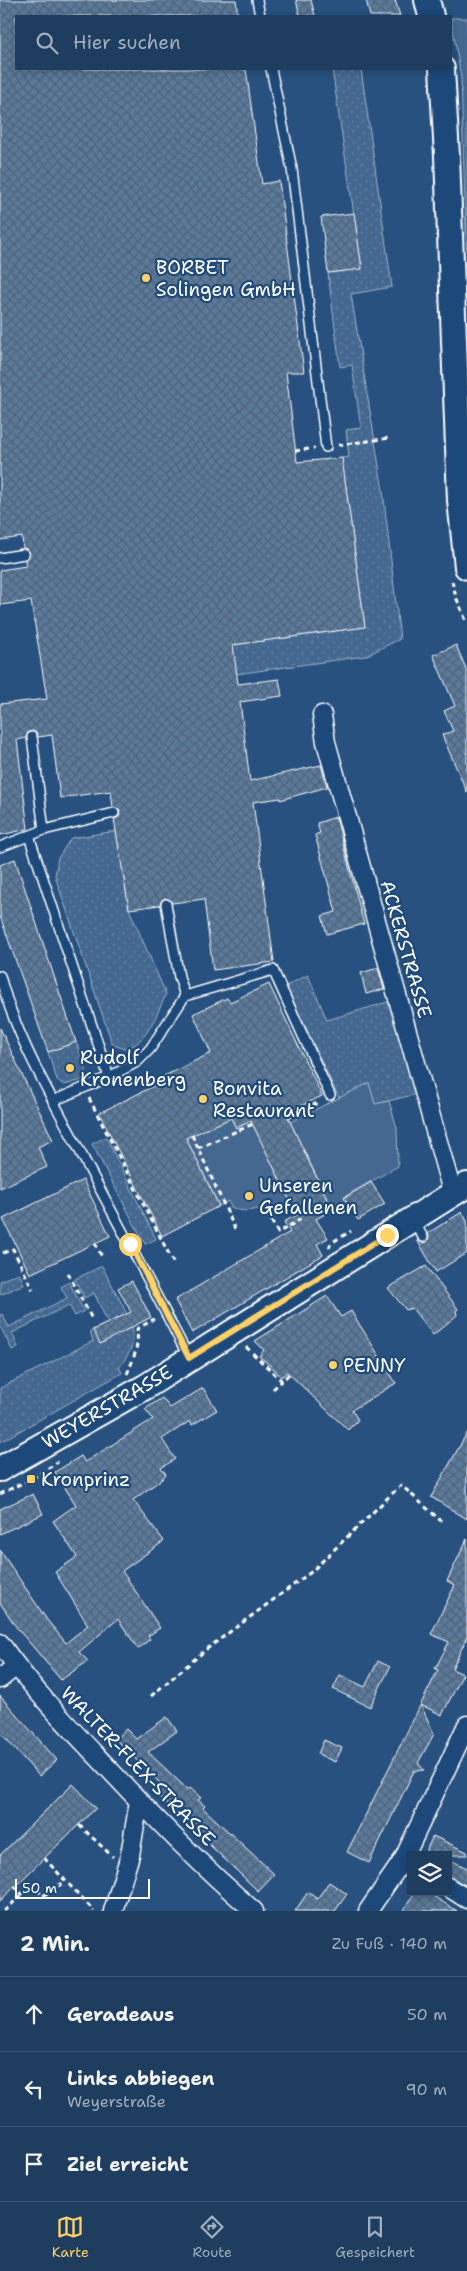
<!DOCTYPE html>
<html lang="de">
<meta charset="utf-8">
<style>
:root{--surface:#1e3d5f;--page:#264465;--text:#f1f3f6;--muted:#a1aebd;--line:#3c5674;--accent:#ffd166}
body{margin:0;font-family:"Shantell Sans",sans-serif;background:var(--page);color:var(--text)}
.controls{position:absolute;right:15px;bottom:15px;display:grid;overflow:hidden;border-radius:0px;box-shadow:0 2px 8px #0003}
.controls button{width:45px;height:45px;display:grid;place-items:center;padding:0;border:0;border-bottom:1px solid var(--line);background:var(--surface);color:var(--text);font:25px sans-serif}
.scale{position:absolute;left:15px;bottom:12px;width:135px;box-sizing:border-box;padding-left:5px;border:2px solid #fff;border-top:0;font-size:14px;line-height:18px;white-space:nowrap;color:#fff;-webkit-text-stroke:4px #1f4a7a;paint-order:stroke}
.stop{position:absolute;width:15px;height:15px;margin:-11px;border:4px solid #ffd166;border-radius:50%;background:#fff}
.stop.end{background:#ffd166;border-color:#fff;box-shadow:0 1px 5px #0008}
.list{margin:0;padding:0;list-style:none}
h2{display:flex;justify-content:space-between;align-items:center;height:65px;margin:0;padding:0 20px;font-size:21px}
h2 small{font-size:16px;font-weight:400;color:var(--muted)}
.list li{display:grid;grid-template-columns:32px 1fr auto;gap:15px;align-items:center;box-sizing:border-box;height:75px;padding:0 20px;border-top:1px solid var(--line)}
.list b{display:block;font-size:19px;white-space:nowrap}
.list p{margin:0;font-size:16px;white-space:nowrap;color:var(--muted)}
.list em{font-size:16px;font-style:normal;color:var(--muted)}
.icon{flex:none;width:28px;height:28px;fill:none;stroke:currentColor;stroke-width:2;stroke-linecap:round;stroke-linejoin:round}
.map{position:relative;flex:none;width:467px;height:1911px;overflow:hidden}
.search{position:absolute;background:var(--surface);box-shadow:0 2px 8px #0003;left:15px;right:15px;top:15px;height:55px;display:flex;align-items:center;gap:12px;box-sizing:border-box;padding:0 18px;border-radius:0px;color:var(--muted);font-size:19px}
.sheet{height:290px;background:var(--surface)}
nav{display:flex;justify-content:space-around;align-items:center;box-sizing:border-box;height:70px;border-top:1px solid var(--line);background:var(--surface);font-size:14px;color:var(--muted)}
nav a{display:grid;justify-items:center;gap:2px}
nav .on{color:var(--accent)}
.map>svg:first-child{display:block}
</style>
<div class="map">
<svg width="467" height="1911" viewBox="0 0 467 1911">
<defs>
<pattern id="grass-dots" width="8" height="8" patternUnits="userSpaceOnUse" patternTransform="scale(1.25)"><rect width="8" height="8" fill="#446890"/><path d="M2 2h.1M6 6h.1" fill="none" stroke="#607fa1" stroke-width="1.8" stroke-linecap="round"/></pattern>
<pattern id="building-cross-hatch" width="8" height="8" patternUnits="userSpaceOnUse" patternTransform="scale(1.25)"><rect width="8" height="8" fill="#5a7a9d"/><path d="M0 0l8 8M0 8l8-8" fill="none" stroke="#536374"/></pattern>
</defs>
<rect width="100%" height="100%" fill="#28517f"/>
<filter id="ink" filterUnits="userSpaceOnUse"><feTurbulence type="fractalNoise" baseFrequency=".02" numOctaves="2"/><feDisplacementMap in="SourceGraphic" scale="10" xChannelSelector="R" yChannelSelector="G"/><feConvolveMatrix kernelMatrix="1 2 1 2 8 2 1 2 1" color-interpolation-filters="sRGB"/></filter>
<g filter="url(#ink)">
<g fill="url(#grass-dots)" stroke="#a2b4c8">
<polygon points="332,69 361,69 392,287 351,294 383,491 400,639 365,656 236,674 233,645 365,627 342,458 349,457 346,430 361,428 352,365 340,367 328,273 362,268"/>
<path d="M116,831L129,909L166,994C158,1012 139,1064 112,1043L55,876L58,858L71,838Z"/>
<polygon points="308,975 327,1020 391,1001 417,1094 375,1104 369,1083 339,1098 286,986"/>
<polygon points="76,1042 86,1069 86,1076 82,1080 64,1085 57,1080 48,1052"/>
<polygon points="106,1137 156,1239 145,1244 92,1144"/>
<path d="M102,1266C109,1279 115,1291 122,1304C135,1331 140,1342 119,1367L122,1373L0,1442V1388L93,1341L90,1331L108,1323L94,1293L84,1298L75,1279Z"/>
<polygon points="19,1273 24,1284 0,1295 0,1281"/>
<polygon points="69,1282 84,1311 75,1316 69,1305 12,1333 18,1347 12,1350 0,1326 0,1315 2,1314 9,1327 67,1298 61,1287"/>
</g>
<g fill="#446890" stroke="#a2b4c8">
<polygon points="451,18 467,18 467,266 461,78"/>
<polygon points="369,1083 375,1104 389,1101 397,1128 398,1166 344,1197 347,1202 326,1214 323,1208 330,1204 290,1122"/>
<path d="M231,1118L236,1128L251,1121L294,1208L279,1216C266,1197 253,1219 231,1207L228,1201L219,1206L186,1138Z"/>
</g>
<g fill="url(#building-cross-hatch)" stroke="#fff">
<polygon points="0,0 236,0 238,16 16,16 16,69 246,69 262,184 279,181 304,372 286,372 297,462 342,458 365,627 233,645 238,684 279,679 282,696 240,702 250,781 321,765 327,787 280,800 280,798 253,802 274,962 213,970 204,899 172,903 170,900 165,898 162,900 160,905 129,909 114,819 119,817 120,811 113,807 111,791 60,798 52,735 38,737 37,733 32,731 28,732 26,738 17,740 28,829 0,835 0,704 47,699 31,601 0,605 0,570 26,566 25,560 30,553 28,550 23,548 22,537 0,540"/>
<polygon points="296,0 311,0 315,16 300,16"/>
<polygon points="366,0 395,0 400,16 370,16"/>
<polygon points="354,213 362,269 328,273 321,217"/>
<polygon points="456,645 467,671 467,792 442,735 453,731 444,711 455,706 433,655"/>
<polygon points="336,817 364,924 327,934 322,916 336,912 315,835 320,833 317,823"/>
<polygon points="15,859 76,1042 48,1052 0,916 0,865"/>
<polygon points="378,968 384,989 366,994 361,973"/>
<polygon points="269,984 322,1096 286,1113 332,1210 316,1219 328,1238 317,1244 323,1255 192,1333 175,1300 290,1232 284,1222 297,1215 251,1121 236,1128 231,1118 186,1138 219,1206 162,1236 99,1113 158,1084 156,1080 211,1053 193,1014 227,998 230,1002"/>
<polygon points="0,1028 53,1140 38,1147 47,1167 0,1188"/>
<polygon points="83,1180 110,1236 30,1274 3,1219"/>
<polygon points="371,1182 385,1204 358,1220 344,1198"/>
<polygon points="462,1212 467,1221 467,1253 436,1272 417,1240 423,1243 427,1242 429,1237 428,1233"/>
<polygon points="426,1266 458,1309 456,1311 457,1315 433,1335 412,1308 406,1310 388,1288"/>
<polygon points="132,1281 151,1317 100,1344 93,1330 131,1312 118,1288"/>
<polygon points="327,1296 341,1317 351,1311 396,1383 352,1410 358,1420 348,1430 287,1372 281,1377 275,1370 259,1356 264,1350 255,1341"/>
<polygon points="203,1388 217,1410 192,1425 190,1421 162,1439 175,1459 161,1468 166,1474 162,1479 133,1500 164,1541 122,1571 160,1628 148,1636 150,1639 138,1649 118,1619 79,1652 88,1661 61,1680 17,1628 0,1603 0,1550 47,1620 66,1643 88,1625 55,1572 77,1557 53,1521 76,1505 55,1472 81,1456 85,1462 153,1419 145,1409 162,1398 170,1408"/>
<polygon points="467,1433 467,1519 431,1497"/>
<polygon points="33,1494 43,1514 0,1534 0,1509"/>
<polygon points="467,1539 467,1637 452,1669 463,1674 442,1715 421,1705 434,1734 418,1763 424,1770 414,1771 369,1863 347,1852 438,1670 435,1669 449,1642 431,1634 455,1585 447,1581"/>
<polygon points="378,1661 390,1667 370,1707 333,1689 340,1675 365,1687"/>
<polygon points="0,1696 57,1760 39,1776 0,1732"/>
<polygon points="167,1717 177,1731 148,1752 188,1790 190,1788 201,1798 198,1800 205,1806 203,1808 274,1874 258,1891 153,1791 161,1784 115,1739 126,1729 136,1739"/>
<polygon points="324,1740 342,1748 335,1762 318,1754"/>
<polygon points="73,1784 96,1808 0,1901 0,1855"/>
<polygon points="433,1836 467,1852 467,1855 424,1855"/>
<polygon points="448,1859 467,1868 467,1886 448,1876"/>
<polygon points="329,1882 347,1894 335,1911 295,1911 308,1892 317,1899"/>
<polygon points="415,1892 427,1892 457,1911 403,1911"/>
</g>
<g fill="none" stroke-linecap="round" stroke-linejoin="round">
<g stroke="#fff" stroke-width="12">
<g id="lane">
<polyline points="257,0 260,16"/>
<polyline points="271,69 292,169 326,447"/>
<polyline points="0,558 24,554"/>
<polyline points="32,737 44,830"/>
<polyline points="29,836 109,1077 137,1062 150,1049 185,996 273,970 330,1095"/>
<polyline points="0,847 44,830 114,813"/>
<polyline points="166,904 179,977 185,996"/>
<path d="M0,976C15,1034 47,1089 75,1142C113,1214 152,1286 189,1358"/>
<polyline points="53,1101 109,1077"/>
<polyline points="413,1220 423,1237"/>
</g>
</g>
<g stroke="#fff" stroke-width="21">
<g id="street">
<polyline points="322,715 326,742 453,1195"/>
<path d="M0,1643C31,1688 70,1728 107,1767C154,1817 202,1867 254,1911"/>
<polyline points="0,1679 16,1666"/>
<polyline points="448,1887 467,1899"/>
<polyline points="113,1911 130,1855 139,1801"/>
<polyline points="368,1911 403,1860 467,1725"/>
</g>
</g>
<g stroke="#fff" stroke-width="28">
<g id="secondary">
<polyline points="427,0 431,16"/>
<polyline points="442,69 447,156 460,500 467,567"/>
<polyline points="0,1469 145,1387 467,1185"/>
</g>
</g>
<g stroke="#fff" stroke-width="3" stroke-dasharray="5 4" stroke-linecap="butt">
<polyline points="338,445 390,438"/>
<polyline points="295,451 315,448"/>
<polyline points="452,581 456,597 467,623"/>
<polyline points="89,1098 174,1264"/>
<polyline points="288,1118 319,1102"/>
<polyline points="192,1135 235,1229"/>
<polyline points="198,1148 253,1124"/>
<polyline points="267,1213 278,1233 301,1219"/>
<polyline points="95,1243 102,1257"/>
<polyline points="329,1248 331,1243 351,1231"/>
<polyline points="3,1253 13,1249 33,1290"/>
<polyline points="68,1273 92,1319"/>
<polyline points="246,1347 282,1381 289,1374"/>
<path d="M127,1374C134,1358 139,1346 137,1329L154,1319"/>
<polyline points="273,1389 282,1381"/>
<polyline points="0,1494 31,1479 58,1462"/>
<polyline points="151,1696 208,1648 311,1572 401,1485 441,1521"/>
<polyline points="79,1825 113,1857"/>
<polyline points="44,1858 94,1911"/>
<polyline points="14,1886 23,1895"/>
<polyline points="4,1911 33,1885 43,1896 64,1882"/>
</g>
<use href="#lane" stroke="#1f4a7a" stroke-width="9"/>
<use href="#street" stroke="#1f4a7a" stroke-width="18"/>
<use href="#secondary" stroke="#1f4a7a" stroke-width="24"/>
</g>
</g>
<g fill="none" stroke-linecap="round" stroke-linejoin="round" filter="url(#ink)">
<polyline stroke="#ffd166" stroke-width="6" points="130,1244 189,1358 387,1235"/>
</g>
<g fill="#ffd166" stroke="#1f4a7a" stroke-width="2">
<circle cx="146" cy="278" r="5"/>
<circle cx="70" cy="1068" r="5"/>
<circle cx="203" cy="1099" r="5"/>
<circle cx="249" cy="1196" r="5"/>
<circle cx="333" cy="1365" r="5"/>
<rect x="26" y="1474" width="10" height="10" rx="2.5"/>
</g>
<g text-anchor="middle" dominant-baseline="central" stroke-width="4.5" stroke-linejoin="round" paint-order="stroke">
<g font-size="19" fill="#fff" stroke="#1f4a7a" text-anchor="start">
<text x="156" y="267">BORBET<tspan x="156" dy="22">Solingen GmbH</tspan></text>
<text x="80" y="1057">Rudolf<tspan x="80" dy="22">Kronenberg</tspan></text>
<text x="213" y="1088">Bonvita<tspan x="213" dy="22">Restaurant</tspan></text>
<text x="259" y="1185">Unseren<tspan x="259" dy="22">Gefallenen</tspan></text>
<text x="343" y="1365">PENNY</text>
<text x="41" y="1479">Kronprinz</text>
</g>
<g font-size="19" fill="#fff" stroke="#1f4a7a">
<text transform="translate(406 949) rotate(74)">ACKERSTRASSE</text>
<text transform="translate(107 1407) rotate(-30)">WEYERSTRASSE</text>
<text transform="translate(138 1766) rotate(46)">WALTER-FLEX-STRASSE</text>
</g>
</g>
</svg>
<div class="controls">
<button><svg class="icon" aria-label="layers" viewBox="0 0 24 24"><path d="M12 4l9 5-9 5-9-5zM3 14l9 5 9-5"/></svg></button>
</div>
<div class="scale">50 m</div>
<div class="stop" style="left:130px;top:1244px"></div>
<div class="stop end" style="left:387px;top:1235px"></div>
<div class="search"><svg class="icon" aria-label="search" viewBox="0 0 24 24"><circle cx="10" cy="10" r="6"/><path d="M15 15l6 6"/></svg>Hier suchen</div>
</div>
<section class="sheet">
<h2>2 Min.<small>Zu Fuß · 140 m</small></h2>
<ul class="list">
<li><svg class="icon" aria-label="ahead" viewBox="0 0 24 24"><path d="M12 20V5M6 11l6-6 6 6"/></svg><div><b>Geradeaus</b></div><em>50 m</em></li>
<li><svg class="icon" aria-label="left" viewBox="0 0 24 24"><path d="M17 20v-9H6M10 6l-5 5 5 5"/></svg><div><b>Links abbiegen</b><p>Weyerstraße</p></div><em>90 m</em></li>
<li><svg class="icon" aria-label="arrive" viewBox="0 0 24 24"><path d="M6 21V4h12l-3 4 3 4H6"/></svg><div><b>Ziel erreicht</b></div></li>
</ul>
</section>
<nav>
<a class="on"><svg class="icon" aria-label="map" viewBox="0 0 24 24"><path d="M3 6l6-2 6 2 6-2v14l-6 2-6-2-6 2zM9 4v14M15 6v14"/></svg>Karte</a>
<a><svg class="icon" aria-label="directions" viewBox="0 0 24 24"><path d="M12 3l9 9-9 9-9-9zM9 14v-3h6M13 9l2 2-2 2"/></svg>Route</a>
<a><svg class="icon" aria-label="saved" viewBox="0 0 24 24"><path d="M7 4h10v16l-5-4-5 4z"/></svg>Gespeichert</a>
</nav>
